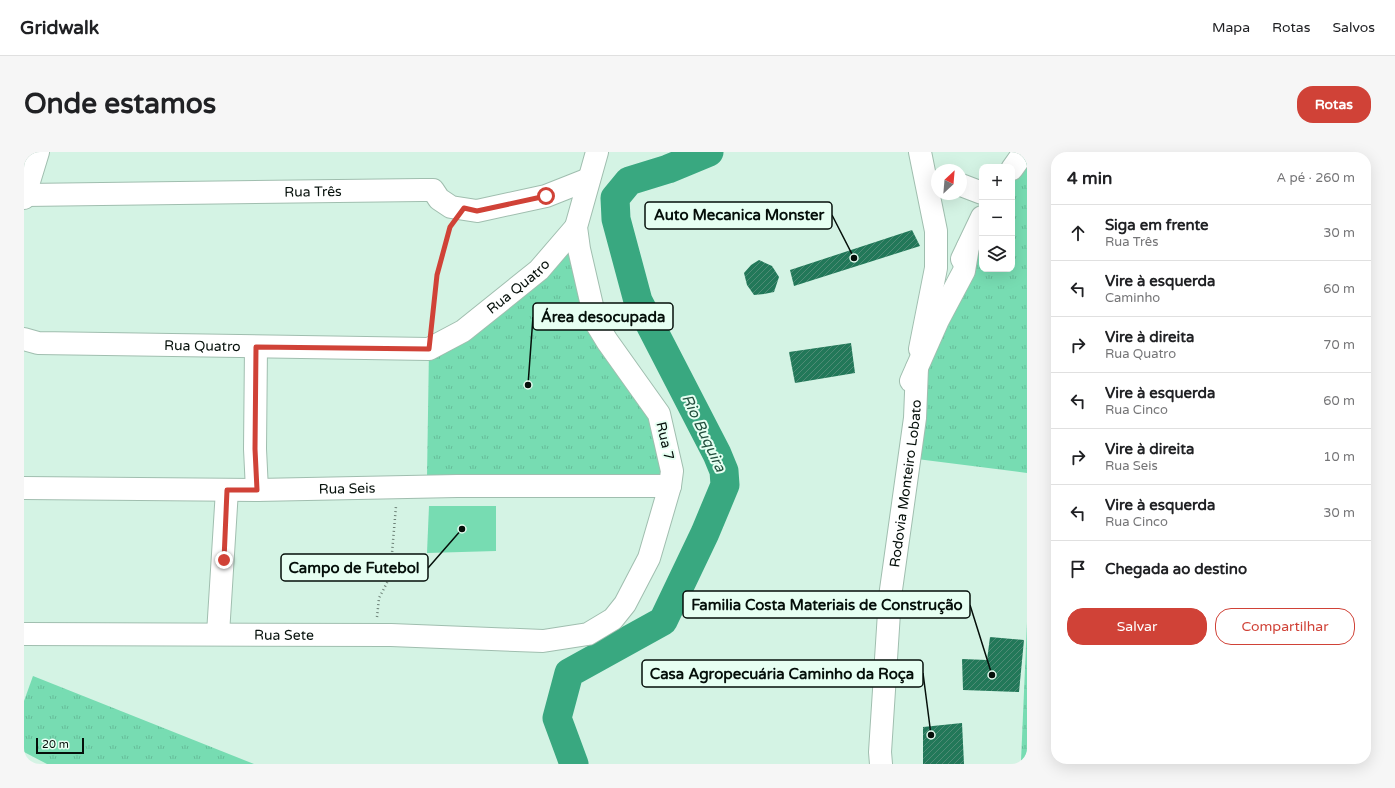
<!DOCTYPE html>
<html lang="pt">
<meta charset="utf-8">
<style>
:root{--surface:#fff;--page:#f6f6f6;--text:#202124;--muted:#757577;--line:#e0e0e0;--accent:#d04237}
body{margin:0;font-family:"Varela Round",sans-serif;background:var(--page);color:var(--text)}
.controls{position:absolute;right:12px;top:12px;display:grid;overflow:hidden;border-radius:8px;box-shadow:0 4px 16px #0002}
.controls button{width:36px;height:36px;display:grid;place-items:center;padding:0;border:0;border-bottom:1px solid var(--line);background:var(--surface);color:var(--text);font:20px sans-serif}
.compass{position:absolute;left:907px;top:12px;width:36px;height:36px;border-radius:50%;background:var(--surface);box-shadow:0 4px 16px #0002;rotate:26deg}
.scale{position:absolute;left:12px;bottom:10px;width:48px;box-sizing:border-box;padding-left:4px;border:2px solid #050f0a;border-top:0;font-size:11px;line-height:14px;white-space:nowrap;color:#050f0a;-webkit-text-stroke:3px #e6fff2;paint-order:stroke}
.stop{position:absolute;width:12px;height:12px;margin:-9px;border:3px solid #d04237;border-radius:50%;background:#fff}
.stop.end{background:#d04237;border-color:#fff;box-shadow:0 1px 4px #0008}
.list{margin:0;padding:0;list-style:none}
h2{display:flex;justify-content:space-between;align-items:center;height:52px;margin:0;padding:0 16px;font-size:17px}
h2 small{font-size:13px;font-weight:400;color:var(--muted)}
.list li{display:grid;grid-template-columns:26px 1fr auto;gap:12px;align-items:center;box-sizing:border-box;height:56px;padding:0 16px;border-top:1px solid var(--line)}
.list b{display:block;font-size:15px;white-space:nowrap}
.list p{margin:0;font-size:13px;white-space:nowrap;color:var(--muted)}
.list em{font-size:13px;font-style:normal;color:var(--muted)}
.actions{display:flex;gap:8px;padding:12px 16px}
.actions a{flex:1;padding:9px 0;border:1px solid var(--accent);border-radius:16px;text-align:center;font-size:14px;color:var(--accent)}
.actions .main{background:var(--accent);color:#fff}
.icon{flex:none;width:22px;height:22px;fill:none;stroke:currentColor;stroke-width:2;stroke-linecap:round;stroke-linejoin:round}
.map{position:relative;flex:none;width:1003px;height:612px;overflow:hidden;border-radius:16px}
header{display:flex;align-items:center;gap:24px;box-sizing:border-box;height:56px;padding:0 20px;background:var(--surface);border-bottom:1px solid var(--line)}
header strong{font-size:19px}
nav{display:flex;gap:22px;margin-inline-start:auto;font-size:14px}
.intro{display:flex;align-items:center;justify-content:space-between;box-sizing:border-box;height:96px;padding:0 24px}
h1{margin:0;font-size:28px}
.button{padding:10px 18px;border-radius:16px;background:var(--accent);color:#fff;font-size:14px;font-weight:700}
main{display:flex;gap:24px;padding:0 24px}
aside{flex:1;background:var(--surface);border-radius:16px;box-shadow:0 4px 16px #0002}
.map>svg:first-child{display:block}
</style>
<header>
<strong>Gridwalk</strong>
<nav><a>Mapa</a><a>Rotas</a><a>Salvos</a></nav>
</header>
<div class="intro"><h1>Onde estamos</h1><a class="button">Rotas</a></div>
<main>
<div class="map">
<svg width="1003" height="612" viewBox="0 0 1003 612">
<defs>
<pattern id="grass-tufts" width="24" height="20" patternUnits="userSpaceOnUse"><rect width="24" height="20" fill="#77dcb2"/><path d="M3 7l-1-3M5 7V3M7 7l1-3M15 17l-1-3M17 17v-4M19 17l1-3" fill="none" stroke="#65bc98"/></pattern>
<pattern id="building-hatch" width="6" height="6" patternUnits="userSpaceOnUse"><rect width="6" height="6" fill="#227859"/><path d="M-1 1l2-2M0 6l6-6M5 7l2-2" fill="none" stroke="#4e8b75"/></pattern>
</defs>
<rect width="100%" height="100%" fill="#d4f3e4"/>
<g fill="url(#grass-tufts)">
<polygon points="1003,0 1003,321 885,306 893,216 958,67 958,117 988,117 988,17"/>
<polygon points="546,82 566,174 628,270 639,328 403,325 405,197"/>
<polygon points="1003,470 1003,610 997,609"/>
<polygon points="9,524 230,612 23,612 0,600 0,549"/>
</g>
<polygon fill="#77dcb2" points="405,354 472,354 472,399 403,401"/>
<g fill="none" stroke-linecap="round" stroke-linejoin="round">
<polyline stroke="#39a880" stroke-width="29" points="550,612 533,566 545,521 639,469 681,381 701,333 700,319 693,302 614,149 592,67 591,46 605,29 644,17 685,0"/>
</g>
<g fill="url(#building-hatch)">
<polygon points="888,78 896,94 770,134 766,118"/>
<polygon points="735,108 748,114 755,125 750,140 740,142 730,143 723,133 720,121 727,113"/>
<polygon points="827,191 831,221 771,231 765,200"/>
<polygon points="966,485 1000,488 995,540 939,538 938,507 963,508"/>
<polygon points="938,571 940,612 899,612 899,575"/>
</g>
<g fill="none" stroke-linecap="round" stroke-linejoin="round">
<g stroke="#a0beaf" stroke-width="24">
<g id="minor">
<polyline points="896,0 912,79 912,116 896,197"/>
<polyline points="937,33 958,41"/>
<path id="s1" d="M1,43L398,38H409L415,47L427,55L453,59L522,44L565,27"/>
<polyline points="0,46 14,0"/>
<path id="s2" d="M0,187L14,191L405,197L439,179L515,118L552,75"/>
<polyline points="232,195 231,297 233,338"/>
<path id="s3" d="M0,336L233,338L433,334H646"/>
<path id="s4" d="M0,482L367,483L519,489L564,482L589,467L601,452L625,406L646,334L648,319L635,262L583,189L572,171L555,97L552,75L573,0"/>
<polyline points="194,482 203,338"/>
</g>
</g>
<g stroke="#a0beaf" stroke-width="24">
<g id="major">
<polyline points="988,17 1000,0"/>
<polyline points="938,107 958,65"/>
<polyline points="887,229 914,168 940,119 944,95"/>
<path id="s5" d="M857,612L856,600L866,445L891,266L893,216"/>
</g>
</g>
<g stroke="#6d8177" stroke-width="2.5" stroke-dasharray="1 3" stroke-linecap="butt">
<polyline points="407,175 413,123 426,74"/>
<polyline points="353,465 355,446 366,425 372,354"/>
</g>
<use href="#minor" stroke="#fff" stroke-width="22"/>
<use href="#major" stroke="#fff" stroke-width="22"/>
</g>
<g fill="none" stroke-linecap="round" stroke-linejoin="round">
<polyline stroke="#d04237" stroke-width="5" points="200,408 203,338 233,338 231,297 232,195 405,197 413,123 426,75 440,56 453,59 522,44"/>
</g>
<g text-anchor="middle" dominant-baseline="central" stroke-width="4" stroke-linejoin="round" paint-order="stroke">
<g font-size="14" fill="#050f0a" stroke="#e6fff2">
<text stroke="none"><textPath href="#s1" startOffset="288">Rua Três</textPath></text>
<text stroke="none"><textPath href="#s2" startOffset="515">Rua Quatro</textPath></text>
<text stroke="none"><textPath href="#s2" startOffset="179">Rua Quatro</textPath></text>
<text transform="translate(641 289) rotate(77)">Rua 7</text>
<text stroke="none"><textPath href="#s5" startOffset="282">Rodovia Monteiro Lobato</textPath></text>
<text stroke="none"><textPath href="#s3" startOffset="323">Rua Seis</textPath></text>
<text stroke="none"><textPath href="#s4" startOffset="260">Rua Sete</textPath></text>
</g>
<g font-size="15" font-style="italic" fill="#224f3d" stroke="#e6fff2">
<text transform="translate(680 281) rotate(65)">Rio Buquira</text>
</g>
</g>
<path fill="none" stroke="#050f0a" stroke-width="1.5" d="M830 106L808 63M504 233L509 165M438 377L404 416M968 523L946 453M907 583L899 521"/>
<g fill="#050f0a" stroke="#e6fff2" stroke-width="1.5">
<circle cx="830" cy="106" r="4"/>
<circle cx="504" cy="233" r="4"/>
<circle cx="438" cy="377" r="4"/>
<circle cx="968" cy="523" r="4"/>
<circle cx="907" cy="583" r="4"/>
</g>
<g fill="#e6fff2" stroke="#050f0a" stroke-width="1.5">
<rect x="621" y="50" width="187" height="27" rx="4"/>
<rect x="509" y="151" width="140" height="27" rx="4"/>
<rect x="257" y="402" width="147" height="27" rx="4"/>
<rect x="659" y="439" width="287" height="27" rx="4"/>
<rect x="618" y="508" width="281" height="27" rx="4"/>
</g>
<g font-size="15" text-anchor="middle" font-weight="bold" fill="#050f0a">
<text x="715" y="68">Auto Mecanica Monster</text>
<text x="579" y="170">Área desocupada</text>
<text x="330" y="421">Campo de Futebol</text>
<text x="803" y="458">Familia Costa Materiais de Construção</text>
<text x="758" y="527">Casa Agropecuária Caminho da Roça</text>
</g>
</svg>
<div class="controls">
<button>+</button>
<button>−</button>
<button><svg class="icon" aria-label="layers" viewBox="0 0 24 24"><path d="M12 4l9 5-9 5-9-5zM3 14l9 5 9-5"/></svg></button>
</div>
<svg class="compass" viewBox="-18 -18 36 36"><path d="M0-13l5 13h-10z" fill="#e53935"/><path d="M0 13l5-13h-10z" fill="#757577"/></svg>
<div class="scale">20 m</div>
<div class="stop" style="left:522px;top:44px"></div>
<div class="stop end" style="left:200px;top:408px"></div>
</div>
<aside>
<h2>4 min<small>A pé · 260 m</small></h2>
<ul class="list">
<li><svg class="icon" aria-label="ahead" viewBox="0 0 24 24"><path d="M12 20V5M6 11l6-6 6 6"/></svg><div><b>Siga em frente</b><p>Rua Três</p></div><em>30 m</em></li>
<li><svg class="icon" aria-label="left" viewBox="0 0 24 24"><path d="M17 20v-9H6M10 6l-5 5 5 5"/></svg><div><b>Vire à esquerda</b><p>Caminho</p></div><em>60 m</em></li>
<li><svg class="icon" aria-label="right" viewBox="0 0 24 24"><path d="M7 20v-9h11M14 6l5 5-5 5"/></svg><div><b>Vire à direita</b><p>Rua Quatro</p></div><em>70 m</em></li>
<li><svg class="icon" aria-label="left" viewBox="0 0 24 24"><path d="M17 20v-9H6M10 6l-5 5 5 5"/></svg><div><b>Vire à esquerda</b><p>Rua Cinco</p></div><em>60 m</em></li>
<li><svg class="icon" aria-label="right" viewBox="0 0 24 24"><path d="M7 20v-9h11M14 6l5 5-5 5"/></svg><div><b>Vire à direita</b><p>Rua Seis</p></div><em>10 m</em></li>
<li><svg class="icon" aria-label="left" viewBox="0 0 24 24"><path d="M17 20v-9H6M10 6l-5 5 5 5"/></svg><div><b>Vire à esquerda</b><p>Rua Cinco</p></div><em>30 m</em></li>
<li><svg class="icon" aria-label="arrive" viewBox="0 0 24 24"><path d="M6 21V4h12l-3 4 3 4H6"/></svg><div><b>Chegada ao destino</b></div></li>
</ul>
<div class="actions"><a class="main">Salvar</a><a>Compartilhar</a></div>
</aside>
</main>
